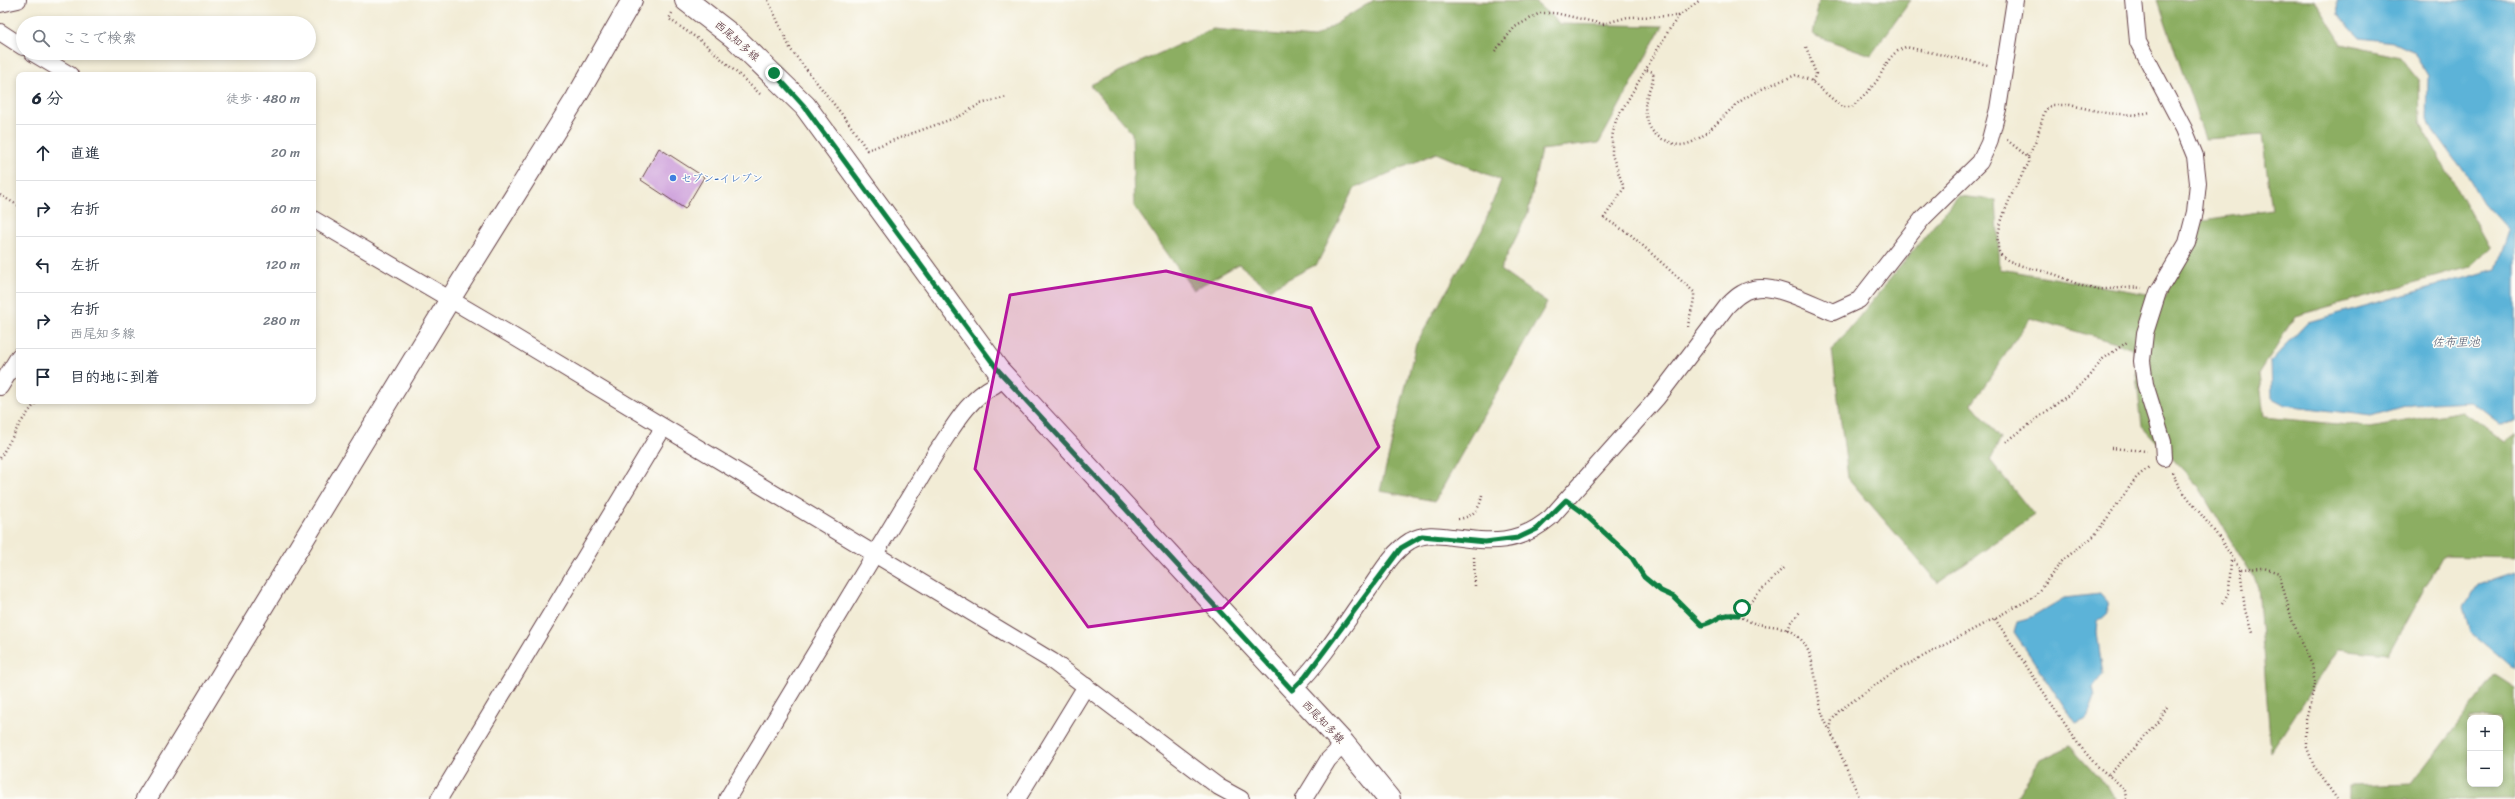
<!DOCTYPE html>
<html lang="ja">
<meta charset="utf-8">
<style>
:root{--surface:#fff;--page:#f6f6f7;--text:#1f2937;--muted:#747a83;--line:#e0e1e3}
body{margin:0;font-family:Sriracha,"Klee One",sans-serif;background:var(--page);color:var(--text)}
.controls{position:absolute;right:12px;bottom:12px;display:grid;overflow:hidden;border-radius:8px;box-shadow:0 2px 6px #0003}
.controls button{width:36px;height:36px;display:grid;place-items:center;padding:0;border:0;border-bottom:1px solid var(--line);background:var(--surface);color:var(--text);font:20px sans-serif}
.stop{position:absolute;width:12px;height:12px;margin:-9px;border:3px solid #0b8043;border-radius:50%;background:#fff}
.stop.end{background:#0b8043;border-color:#fff;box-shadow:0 1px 4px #0008}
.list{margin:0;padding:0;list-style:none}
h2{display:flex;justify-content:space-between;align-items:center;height:52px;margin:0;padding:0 16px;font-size:17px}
h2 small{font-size:13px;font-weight:400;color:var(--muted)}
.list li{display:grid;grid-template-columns:26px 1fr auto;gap:12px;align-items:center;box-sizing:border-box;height:56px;padding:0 16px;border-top:1px solid var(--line)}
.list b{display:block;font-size:15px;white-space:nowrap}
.list p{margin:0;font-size:13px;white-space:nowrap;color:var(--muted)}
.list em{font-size:13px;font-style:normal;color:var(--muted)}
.icon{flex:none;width:22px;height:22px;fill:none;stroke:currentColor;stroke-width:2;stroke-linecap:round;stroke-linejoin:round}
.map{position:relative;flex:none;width:2515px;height:799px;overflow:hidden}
.search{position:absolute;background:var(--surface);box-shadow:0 2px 6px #0003;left:16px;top:16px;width:300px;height:44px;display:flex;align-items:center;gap:10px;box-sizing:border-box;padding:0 14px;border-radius:22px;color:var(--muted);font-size:15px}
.panel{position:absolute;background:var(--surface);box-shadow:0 2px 6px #0003;left:16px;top:72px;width:300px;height:332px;border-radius:8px}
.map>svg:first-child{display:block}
</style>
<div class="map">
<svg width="2515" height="799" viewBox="0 0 2515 799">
<rect width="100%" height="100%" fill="#fdfcf7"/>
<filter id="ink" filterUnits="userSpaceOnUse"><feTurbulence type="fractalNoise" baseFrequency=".025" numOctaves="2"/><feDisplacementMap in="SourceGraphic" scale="8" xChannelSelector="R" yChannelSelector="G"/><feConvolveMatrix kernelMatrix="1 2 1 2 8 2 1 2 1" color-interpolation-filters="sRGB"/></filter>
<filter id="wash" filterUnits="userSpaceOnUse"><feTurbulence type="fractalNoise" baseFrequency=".012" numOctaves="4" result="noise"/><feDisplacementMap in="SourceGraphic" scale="16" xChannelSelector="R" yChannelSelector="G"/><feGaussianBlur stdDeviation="0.9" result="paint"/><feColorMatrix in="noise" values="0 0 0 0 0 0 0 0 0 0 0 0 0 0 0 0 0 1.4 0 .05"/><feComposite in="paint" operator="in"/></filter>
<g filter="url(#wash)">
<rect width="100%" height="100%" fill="#f2ecd6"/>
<g fill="#8cae62" stroke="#6b6646" fill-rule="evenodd">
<polygon points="1374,0 1535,2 1560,24 1663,26 1599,143 1541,150 1528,213 1500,270 1547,303 1435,501 1380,491 1416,344 1482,230 1501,180 1436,153 1355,188 1317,264 1269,289 1239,264 1193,290 1134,206 1132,133 1090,85 1213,29 1313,38"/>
<polygon points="1819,0 1911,0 1871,55 1813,35"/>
<polygon points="2158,0 2315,0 2342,44 2400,57 2419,81 2420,122 2490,249 2470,267 2295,316 2259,374 2264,417 2369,427 2463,411 2505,442 2515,435 2515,557 2443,555 2388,654 2338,649 2271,752 2258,586 2199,487 2142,426 2133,348 2030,318 1972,404 2001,438 1990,460 2034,515 1938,583 1848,478 1832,350 1958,196 1996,200 2000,269 2165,297 2203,220 2272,210 2262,135 2205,139"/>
<path d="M2495,675L2515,688V799H2349V786L2412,784ZM2470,718H2500V784H2470Z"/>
<polygon points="2070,746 2117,799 2015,799 2040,760"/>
</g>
<g fill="#5bb3d8" stroke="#526982">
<polygon points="2337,0 2515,0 2515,422 2499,423 2470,401 2412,404 2371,416 2285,405 2272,398 2271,361 2308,322 2496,269 2509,231 2483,203 2466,174 2427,121 2428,76 2414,52 2393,42 2360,38 2338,15"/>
<polygon points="2515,573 2515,669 2471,632 2464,607 2479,585"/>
<polygon points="2100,594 2107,602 2108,613 2098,622 2097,633 2103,675 2093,688 2095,697 2087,719 2076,724 2014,632 2017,621 2032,617 2064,598"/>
</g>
<g id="blocks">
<polygon fill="#cc9dda" points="659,148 704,177 685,209 641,180"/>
</g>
</g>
<g filter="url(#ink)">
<use href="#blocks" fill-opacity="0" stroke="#633e45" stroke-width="1"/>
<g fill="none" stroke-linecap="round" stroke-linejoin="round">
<g stroke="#633e45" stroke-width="18">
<g id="minor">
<polyline points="2134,0 2138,42 2184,129 2195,156 2198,183 2195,212 2187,243 2158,292 2145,333 2142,361 2145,384 2163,442 2164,458"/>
<polyline points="0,4 18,0"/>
<polyline points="0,32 23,47"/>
<polyline points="33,53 70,75"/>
<polyline points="313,219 511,335 1052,661 1219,787 1241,799"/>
<polyline points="0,387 19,356"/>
<path d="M1292,690C1322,661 1344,625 1368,591C1380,574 1392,552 1410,541C1424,533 1437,535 1452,537C1492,542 1518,545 1551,517L1657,398L1727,306C1734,299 1742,291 1753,289C1774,283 1813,304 1833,312L1859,300L1923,218L1980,162L1989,143L1998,109L2015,0"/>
<polyline points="439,799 663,428"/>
<path d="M727,799L937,451C954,426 968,399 995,385L998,370"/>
<polyline points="1017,799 1086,686"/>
<polyline points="1304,799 1328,760 1344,744"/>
</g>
</g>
<g stroke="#633e45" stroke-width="22">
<polyline id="tertiary" points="146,799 449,301 576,98 632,0"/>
</g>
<g stroke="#633e45" stroke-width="24">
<polyline id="primary" points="686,0 735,38 805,106 998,370 1344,744 1389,799"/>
</g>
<g stroke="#633e45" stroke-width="2.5" stroke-dasharray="1 3" stroke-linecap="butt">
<polyline points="768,0 791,50 848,122 867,150 960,116 980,104 1007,97"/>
<polyline points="672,13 669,19 704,43 760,94"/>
<polyline points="1806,47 1816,74 1812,82"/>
<polyline points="1495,51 1515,27 1540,13 1555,13 1603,24 1628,17 1679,16"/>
<path d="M1647,70L1653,72C1655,86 1642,94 1646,115C1648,127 1654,136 1665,140C1670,142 1675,145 1680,145C1701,145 1723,115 1738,103C1755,90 1776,83 1796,75L1810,80L1842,107H1852C1860,99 1869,91 1876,82C1886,68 1887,54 1906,47L1988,65"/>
<path d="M2007,140L2028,157L2029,163C2018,179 1986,241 2002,256C2013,266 2036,269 2050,273C2066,277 2080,288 2096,289C2111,290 2127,286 2142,288"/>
<polyline points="2028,157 2036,141 2045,110 2052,105 2070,105 2106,113 2136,115 2151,112"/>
<polyline points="0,195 19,206"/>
<path d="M1688,327C1689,315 1695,303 1694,292L1631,235L1604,218L1624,188L1612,155V137L1616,120L1669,30L1679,16L1700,0"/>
<polyline points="2006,442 2071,393 2090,376 2103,359 2127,342"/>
<polyline points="2111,448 2147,451"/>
<polyline points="0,458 21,422 37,401"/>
<polyline points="2172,472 2178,485 2218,536 2240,569 2264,568 2279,573 2292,620 2312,665 2315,684 2306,720 2306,745 2314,766 2337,799"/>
<path d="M1581,510L1632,558L1644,577L1661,591L1674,597L1702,625C1712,624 1717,615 1727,614C1740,613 1746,622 1758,624C1767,626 1780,626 1789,630C1824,648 1810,701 1830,730"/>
<path d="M1458,519C1473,517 1480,509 1482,495"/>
<polyline points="1474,557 1475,586"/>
<polyline points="2240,569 2245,610 2252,633"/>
<polyline points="2222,604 2229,592 2231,559"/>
<polyline points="1738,615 1784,567"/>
<polyline points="1995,619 2079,745 2096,765 2119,784 2125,791 2126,799"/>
<polyline points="1788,630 1791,622 1800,612"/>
<polyline points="2109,775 2158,723 2167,708"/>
<polyline points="1860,799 1830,730 1832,720 1839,711 1892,673 2034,597 2063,560 2094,536 2137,477 2150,466"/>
</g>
<use href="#minor" stroke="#fff" stroke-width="16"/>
<use href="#tertiary" stroke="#fff" stroke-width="20"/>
<use href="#primary" stroke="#fff" stroke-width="22"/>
</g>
</g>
<g fill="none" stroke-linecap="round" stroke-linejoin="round" filter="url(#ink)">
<path stroke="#0b8043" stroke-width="5" d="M774,73L804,106L998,370L1292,690L1305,677L1401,548L1422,536L1485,542L1518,538L1537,529L1566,500L1581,511L1632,558L1644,577L1661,591L1674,597L1702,625C1718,622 1716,613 1738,615L1742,608"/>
</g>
<path fill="#b5179e" fill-opacity="0.2" stroke="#b5179e" stroke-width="3" stroke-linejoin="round" d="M1166,271L1311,308L1379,447L1223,608L1088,627L975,469L1010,295Z"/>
<circle fill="#3f7fe0" stroke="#fdfcf7" stroke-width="1.5" cx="673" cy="178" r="4"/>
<g text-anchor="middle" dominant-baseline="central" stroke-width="3" stroke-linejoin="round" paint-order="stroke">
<g font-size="11" fill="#4a1f2b" stroke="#fdfcf7">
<text transform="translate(737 41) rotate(41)">西尾知多線</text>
<text transform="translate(1323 722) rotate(46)">西尾知多線</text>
</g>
<g font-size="11" fill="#366cbe" stroke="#fdfcf7" text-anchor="start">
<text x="681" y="178">セブン-イレブン</text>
</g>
<g font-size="12" font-style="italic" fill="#515a70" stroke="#fdfcf7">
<text x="2456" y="342">佐布里池</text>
</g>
</g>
</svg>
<div class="controls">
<button>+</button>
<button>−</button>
</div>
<div class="stop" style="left:1742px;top:608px"></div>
<div class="stop end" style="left:774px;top:73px"></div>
<div class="search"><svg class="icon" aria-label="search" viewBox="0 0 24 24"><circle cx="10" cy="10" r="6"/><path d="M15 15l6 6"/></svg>ここで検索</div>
<section class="panel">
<h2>6 分<small>徒歩 · 480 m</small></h2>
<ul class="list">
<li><svg class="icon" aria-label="ahead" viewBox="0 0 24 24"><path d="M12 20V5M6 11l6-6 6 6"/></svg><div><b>直進</b></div><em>20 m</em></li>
<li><svg class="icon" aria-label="right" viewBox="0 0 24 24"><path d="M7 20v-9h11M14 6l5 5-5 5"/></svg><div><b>右折</b></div><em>60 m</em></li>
<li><svg class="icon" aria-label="left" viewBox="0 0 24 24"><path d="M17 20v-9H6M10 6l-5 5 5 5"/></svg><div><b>左折</b></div><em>120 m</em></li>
<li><svg class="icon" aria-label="right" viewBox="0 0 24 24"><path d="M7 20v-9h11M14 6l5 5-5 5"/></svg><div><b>右折</b><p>西尾知多線</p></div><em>280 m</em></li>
<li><svg class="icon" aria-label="arrive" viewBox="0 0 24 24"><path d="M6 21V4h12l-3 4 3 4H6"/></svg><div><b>目的地に到着</b></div></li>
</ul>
</section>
</div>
